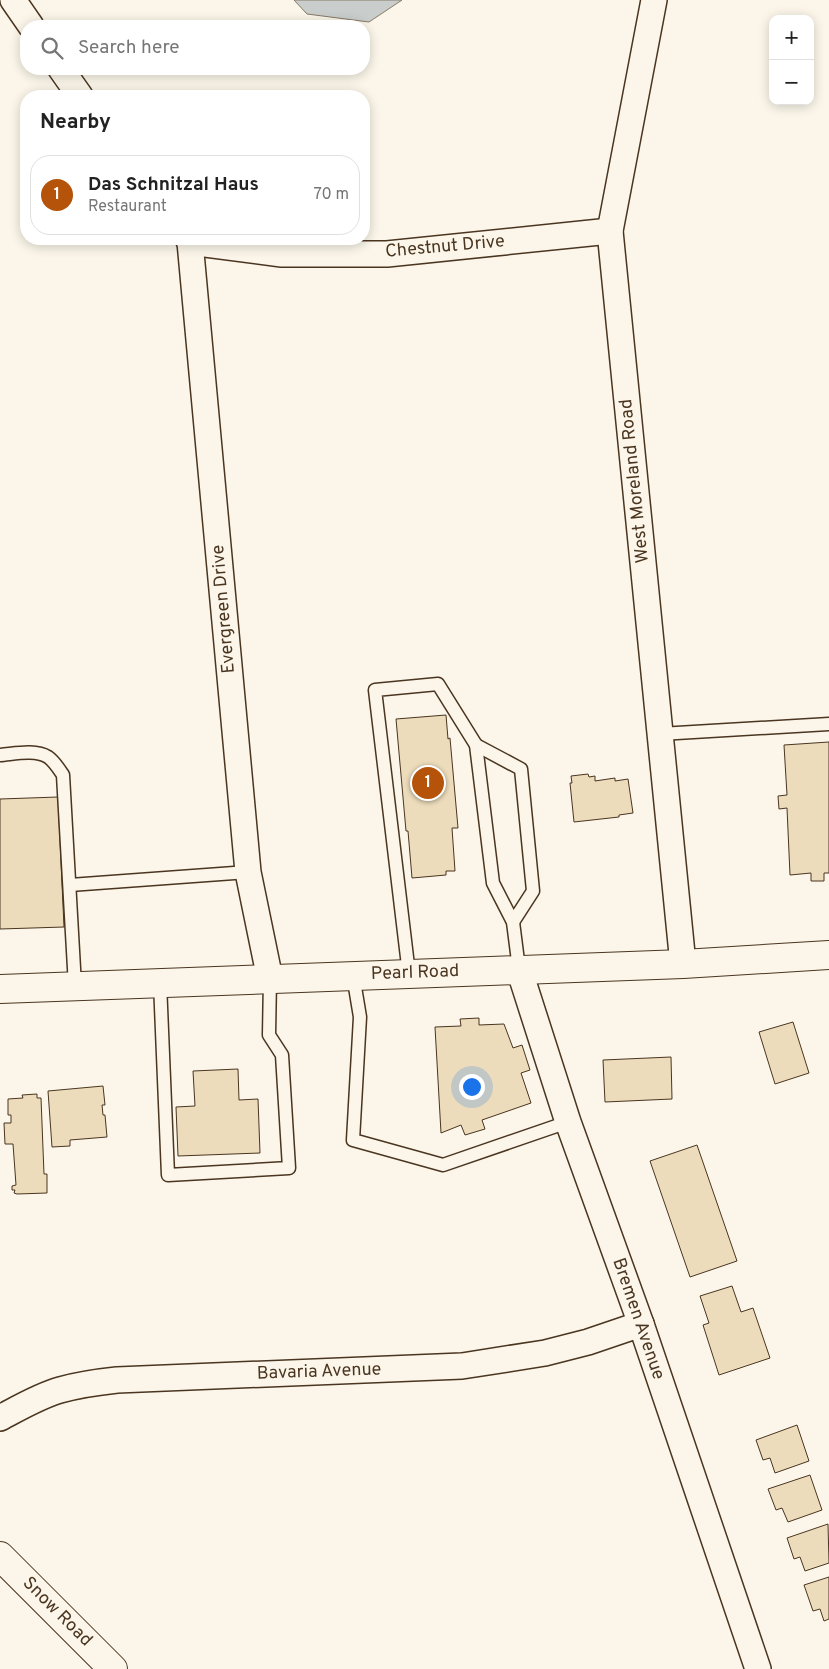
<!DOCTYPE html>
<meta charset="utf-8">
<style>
:root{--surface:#fff;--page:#f6f6f6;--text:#222;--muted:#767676;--line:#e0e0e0;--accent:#b45309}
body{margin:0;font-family:Overpass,sans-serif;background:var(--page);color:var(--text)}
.controls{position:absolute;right:15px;top:15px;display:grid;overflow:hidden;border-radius:10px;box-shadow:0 2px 12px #0003}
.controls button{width:45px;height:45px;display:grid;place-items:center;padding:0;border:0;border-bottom:1px solid var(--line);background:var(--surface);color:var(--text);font:25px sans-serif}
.you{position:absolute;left:471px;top:1086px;width:18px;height:18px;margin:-12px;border:4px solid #fff;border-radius:50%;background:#1a73e8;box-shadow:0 0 0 8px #1a73e833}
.badge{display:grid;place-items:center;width:32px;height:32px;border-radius:50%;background:var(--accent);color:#fff;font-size:16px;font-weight:700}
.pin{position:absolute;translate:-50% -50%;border:2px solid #fff;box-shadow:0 1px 5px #0006}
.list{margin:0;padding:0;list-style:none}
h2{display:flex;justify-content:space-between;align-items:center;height:65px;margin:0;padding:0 20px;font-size:21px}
h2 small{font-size:16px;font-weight:400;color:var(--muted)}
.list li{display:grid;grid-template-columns:32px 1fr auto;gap:15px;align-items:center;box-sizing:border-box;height:80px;margin:0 10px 10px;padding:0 10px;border:1px solid var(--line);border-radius:20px}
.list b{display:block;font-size:19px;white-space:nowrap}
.list p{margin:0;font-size:16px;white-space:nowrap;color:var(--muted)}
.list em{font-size:16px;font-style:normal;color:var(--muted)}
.icon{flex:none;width:28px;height:28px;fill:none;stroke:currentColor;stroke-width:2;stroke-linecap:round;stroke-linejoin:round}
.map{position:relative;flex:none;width:829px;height:1669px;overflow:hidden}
.search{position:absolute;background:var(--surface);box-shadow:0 2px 12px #0003;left:20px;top:20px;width:350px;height:55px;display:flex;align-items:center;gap:12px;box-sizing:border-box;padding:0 18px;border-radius:20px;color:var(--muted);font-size:19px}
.panel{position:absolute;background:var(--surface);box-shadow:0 2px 12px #0003;left:20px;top:90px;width:350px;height:155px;border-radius:20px}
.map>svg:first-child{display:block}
</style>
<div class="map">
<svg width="829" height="1669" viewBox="0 0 829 1669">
<rect width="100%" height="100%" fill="#fbf6e9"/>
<polygon fill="#c9cecd" stroke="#887966" points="294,0 402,0 369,22 307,14"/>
<g fill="#ecdcbc" stroke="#4a3520">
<polygon points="446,715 448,739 450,738 458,828 452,828 455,871 446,871 446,875 412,878 408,831 406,831 396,719"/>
<polygon points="829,742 829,873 824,873 824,881 811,881 811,873 790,875 787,808 779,809 778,796 787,795 784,745"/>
<polygon points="588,774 589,777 595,776 595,781 615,778 615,781 628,779 633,813 619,815 619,817 574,822 570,783 572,783 571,776"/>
<polygon points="58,797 64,927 0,929 0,799"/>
<polygon points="479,1018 479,1025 504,1024 513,1048 522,1045 530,1070 521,1073 531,1103 482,1120 485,1129 465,1135 461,1125 441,1133 435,1027 461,1026 460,1019"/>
<polygon points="793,1022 809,1073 775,1084 759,1032"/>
<polygon points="671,1057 672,1099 605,1102 603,1060"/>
<polygon points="238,1069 239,1100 258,1099 260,1153 178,1156 176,1107 195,1106 193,1071"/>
<polygon points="103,1086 105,1105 102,1105 103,1115 105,1115 107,1137 70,1140 70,1146 52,1147 48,1091"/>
<polygon points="37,1094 37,1098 41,1098 44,1174 47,1174 47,1193 17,1194 14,1193 15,1190 12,1190 12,1186 16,1185 13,1144 5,1144 4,1123 11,1123 11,1115 8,1115 8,1099 23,1098 22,1095"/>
<polygon points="697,1145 737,1261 690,1277 650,1161"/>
<polygon points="732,1286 741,1312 753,1308 770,1358 719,1375 703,1325 709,1323 700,1296"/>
<polygon points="797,1425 809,1461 775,1473 770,1458 763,1460 756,1440"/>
<polygon points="810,1475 822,1510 788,1522 782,1508 776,1510 768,1489"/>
<polygon points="828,1524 829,1563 805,1571 800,1557 794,1559 787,1538"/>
<polygon points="829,1577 829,1619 824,1621 820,1609 813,1611 804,1585"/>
</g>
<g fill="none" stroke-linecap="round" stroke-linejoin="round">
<g stroke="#4a3520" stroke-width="15">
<g id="service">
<polyline points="660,734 829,724"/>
<polyline points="476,745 521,769 533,891 513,922"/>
<path d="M0,755C14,754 35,749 48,757C54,761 59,769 63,775L75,986"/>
<polyline points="70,885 248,872"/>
<polyline points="409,974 375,690 438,684 476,745 493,883 513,922 519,969"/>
<polyline points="353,975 360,1017 353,1140 443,1165 568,1122"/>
<polyline points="160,983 168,1175 289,1168 282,1055 269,1035 270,979"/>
</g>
</g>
<g stroke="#4a3520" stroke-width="28">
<g id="minor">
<polyline points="13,0 31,26"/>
<polyline points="654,0 610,231 683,964"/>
<polyline points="61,69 80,96"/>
<polyline points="188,239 190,242 248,872 270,979"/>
<polyline points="190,242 282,254 387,254 610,231"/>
<polyline points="519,969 568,1122 641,1324 758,1669"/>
<path d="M0,1418C19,1408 39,1396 60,1390C78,1385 98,1382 117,1380L462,1366L545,1353L588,1342L641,1324"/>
</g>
</g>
<g stroke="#4a3520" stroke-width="30">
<g id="primary">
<polyline points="0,989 683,964 829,955"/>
<polyline points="0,1556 113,1669"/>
</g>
</g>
<use href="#service" stroke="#fbf6e9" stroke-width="12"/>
<use href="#minor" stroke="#fbf6e9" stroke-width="25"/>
<use href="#primary" stroke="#fbf6e9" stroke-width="28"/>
</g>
<g text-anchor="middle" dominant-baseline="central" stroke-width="4" stroke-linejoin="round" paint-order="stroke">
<g font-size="18" fill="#4a3520" stroke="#fbf6e9">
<text transform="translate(445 247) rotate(-5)">Chestnut Drive</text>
<text transform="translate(635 481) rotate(-96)">West Moreland Road</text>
<text transform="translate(224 609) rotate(-95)">Evergreen Drive</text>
<text transform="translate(415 973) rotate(-2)">Pearl Road</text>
<text transform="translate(638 1319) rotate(71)">Bremen Avenue</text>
<text transform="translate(319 1372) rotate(-2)">Bavaria Avenue</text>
<text transform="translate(57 1612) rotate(45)">Snow Road</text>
</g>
</g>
</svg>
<div class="controls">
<button>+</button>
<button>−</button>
</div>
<div class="you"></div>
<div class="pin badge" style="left:428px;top:783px">1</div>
<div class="search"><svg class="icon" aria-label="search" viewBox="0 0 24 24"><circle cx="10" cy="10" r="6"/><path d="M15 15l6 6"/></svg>Search here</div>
<section class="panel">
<h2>Nearby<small></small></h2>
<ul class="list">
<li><span class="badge">1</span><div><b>Das Schnitzal Haus</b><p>Restaurant</p></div><em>70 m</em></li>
</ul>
</section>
</div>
